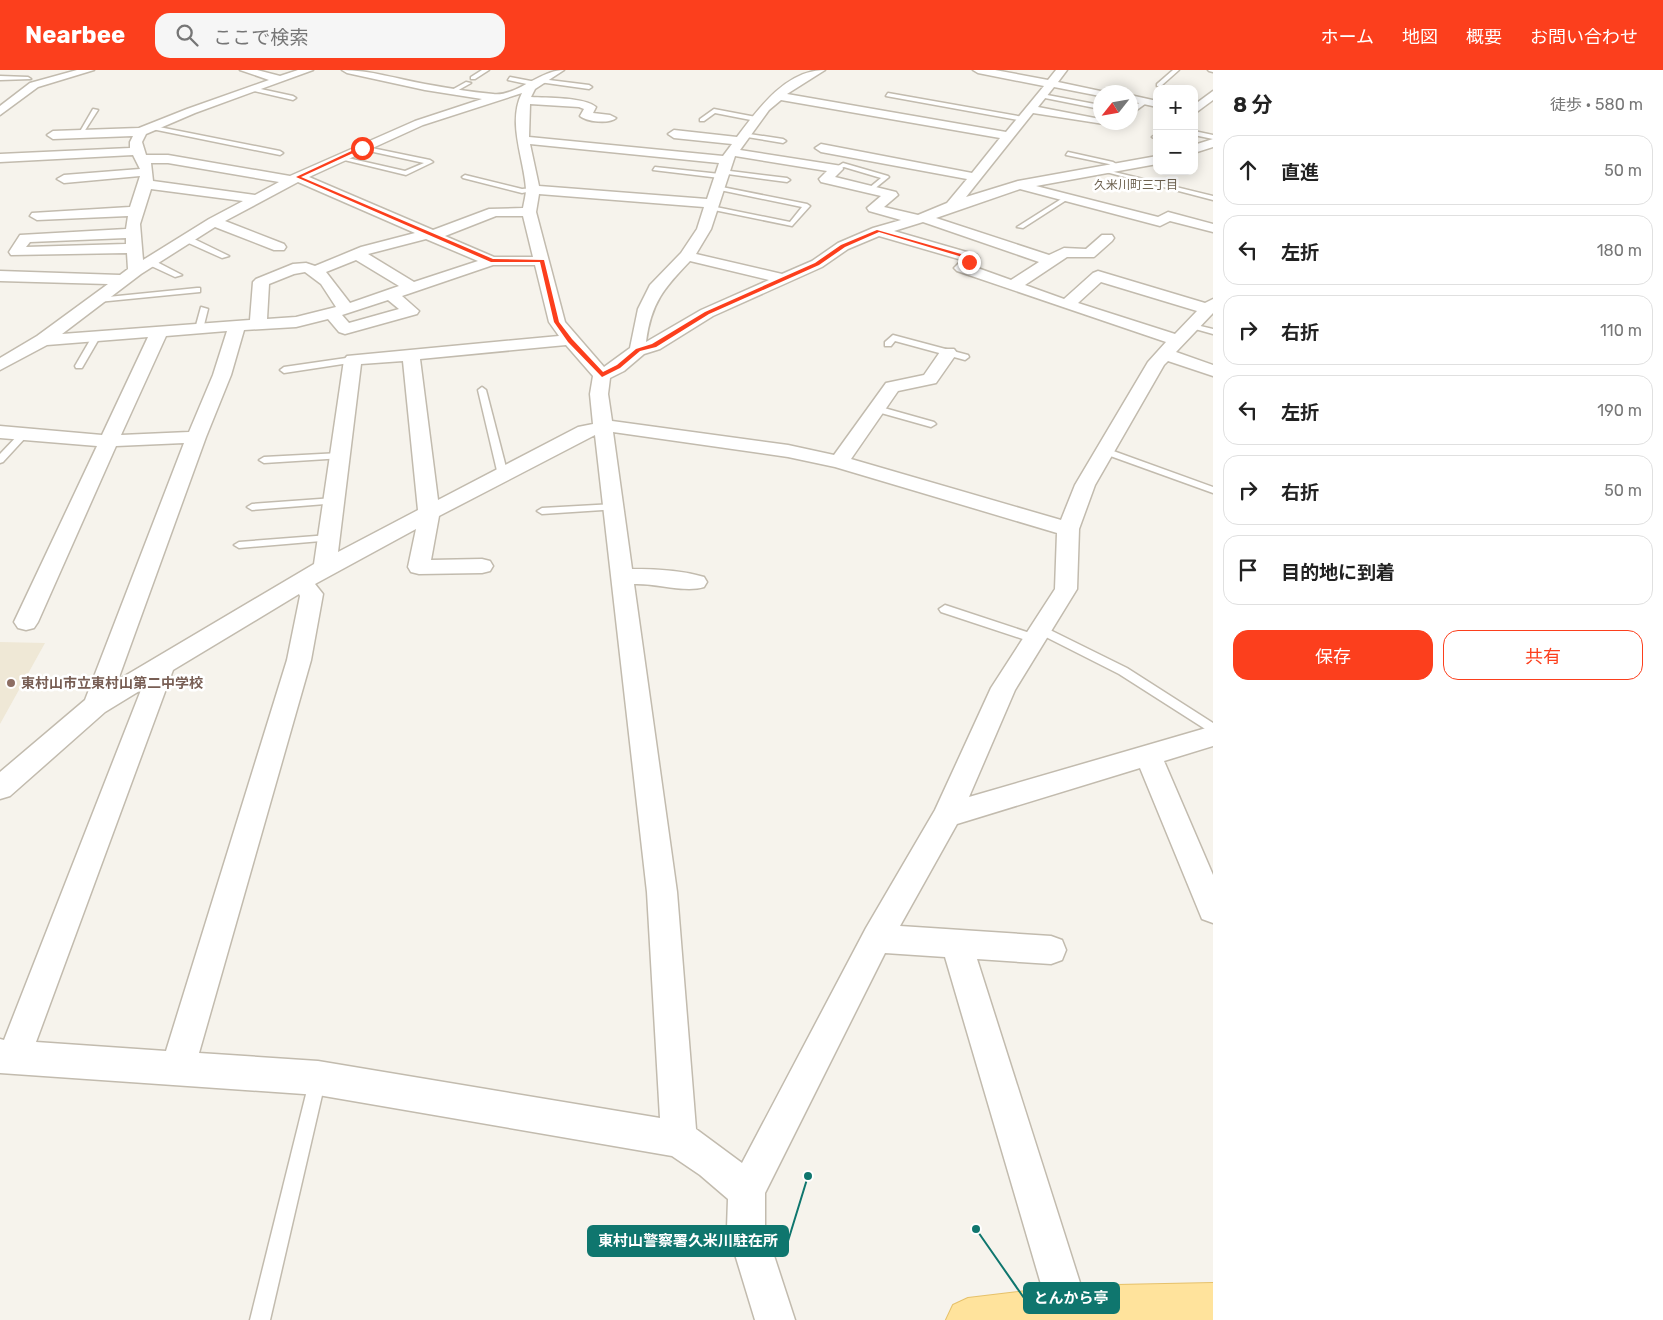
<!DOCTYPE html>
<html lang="ja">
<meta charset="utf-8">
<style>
:root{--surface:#fff;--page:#f6f6f6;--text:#222;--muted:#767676;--line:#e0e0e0;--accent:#fc3f1d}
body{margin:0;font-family:Rubik,"Noto Sans JP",sans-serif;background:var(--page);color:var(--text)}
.controls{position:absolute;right:15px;top:15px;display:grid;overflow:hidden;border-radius:10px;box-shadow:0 2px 12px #0003}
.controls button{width:45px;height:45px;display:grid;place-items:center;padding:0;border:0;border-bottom:1px solid var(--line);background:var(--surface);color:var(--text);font:25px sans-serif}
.compass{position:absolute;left:1093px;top:15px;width:45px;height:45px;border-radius:50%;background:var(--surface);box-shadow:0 2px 12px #0003;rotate:239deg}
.stop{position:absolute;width:15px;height:15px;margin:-11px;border:4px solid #fc3f1d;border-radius:50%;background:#fff}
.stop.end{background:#fc3f1d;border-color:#fff;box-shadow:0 1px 5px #0008}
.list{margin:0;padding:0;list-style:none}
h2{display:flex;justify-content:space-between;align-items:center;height:65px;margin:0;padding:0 20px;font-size:21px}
h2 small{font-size:16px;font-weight:400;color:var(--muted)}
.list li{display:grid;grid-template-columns:32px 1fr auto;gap:15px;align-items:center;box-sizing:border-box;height:70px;margin:0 10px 10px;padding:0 10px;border:1px solid var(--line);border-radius:15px}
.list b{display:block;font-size:19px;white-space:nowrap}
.list em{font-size:16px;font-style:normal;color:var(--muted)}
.actions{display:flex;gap:10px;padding:15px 20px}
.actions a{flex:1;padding:11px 0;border:1px solid var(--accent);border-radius:15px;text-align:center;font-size:18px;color:var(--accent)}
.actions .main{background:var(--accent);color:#fff}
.icon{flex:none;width:28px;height:28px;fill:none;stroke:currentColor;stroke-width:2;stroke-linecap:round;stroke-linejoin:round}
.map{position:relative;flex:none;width:1213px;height:1250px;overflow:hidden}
header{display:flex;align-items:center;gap:30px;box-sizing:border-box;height:70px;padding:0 25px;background:var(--accent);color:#fff}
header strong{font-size:24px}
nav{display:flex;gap:28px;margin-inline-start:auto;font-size:18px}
.search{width:350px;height:45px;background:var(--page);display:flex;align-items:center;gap:12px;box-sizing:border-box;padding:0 18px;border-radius:15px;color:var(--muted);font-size:19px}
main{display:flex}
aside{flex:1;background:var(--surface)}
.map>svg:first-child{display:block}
</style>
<header>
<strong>Nearbee</strong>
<div class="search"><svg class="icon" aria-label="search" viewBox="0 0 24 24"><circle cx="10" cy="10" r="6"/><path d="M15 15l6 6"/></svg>ここで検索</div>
<nav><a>ホーム</a><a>地図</a><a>概要</a><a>お問い合わせ</a></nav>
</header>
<main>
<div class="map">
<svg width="1213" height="1250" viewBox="0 0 1213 1250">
<rect width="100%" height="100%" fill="#f6f3ec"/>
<polygon fill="#efe8d6" points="0,572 45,573 0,654"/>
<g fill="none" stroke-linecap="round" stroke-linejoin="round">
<g stroke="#c2bbae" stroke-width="3">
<g id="lane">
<polygon points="482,0 489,0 475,9 471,9 471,7"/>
<polygon points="1173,0 1179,0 1161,16 1157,16 1157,14"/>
<polygon points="1208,0 1213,0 1213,2 1209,1"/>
<polygon points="0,6 28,7 31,9 0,10"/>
<polygon points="510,7 536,12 539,14 536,16 508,10"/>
<polygon points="541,9 589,15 592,17 589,19 539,12"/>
<polygon points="466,12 471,13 455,22 450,21"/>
<polygon points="256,18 293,26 296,28 293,30 254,21"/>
<polygon points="888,23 1023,47 1026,49 1023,51 886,26"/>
<polygon points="1042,24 1100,35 1100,39 1040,27"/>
<polygon points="1144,30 1149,31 1134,42 1130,42 1130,39"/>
<polygon points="93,39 98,40 82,65 78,65"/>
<polygon points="714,39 756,47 759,49 756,51 715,43 704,51 700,51 700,49"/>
<polygon points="149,55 280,81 283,83 280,85 147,58"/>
<polygon points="1194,61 1213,65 1213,69 1194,65"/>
<polygon points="743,63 783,69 786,71 783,73 741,66"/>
<polygon points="1155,65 1157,65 1157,69 1152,67"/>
<polygon points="362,76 430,90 433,92 406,105 336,88 339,86 405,101 424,93 360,79"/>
<polygon points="1068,82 1113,92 1121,97 1118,99 1109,94 1066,85"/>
<polygon points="843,93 888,106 889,107 873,120 869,120 869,118 881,108 844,97 835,100 835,98"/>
<polygon points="655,97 720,104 723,106 720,108 653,100"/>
<polygon points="1102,99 1213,126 1213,130 1102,101"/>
<polygon points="722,100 787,108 790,110 787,112 720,103"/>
<polygon points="465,105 522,119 533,118 536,120 522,123 463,108 462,107"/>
<polygon points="717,116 807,134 810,136 792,156 709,139 709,137 711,136 790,152 802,137 715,119 714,118"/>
<polygon points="1066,126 1069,128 1068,129 1023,158 1017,157"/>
<polygon points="184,167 190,167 229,186 222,188 184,171"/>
<polygon points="147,190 153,190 182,205 175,207 147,194"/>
<polygon points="197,218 200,218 200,222 98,232 94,230 98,228"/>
<polygon points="201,237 208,239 203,259 199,261 195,259"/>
<polygon points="1188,253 1213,259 1213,264 1188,257"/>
<polygon points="93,265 100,267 82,298 76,298 75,296"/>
<polygon points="893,265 968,285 969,287 965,290 895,271 891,276 885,276 885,272"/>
<polygon points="353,287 356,288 356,292 284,303 280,300 284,297"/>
<polygon points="482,317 486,320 508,405 507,407 499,407 498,405 478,320"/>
<polygon points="877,336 934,352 936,354 931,357 874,341 872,339"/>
<polygon points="23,362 28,365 26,367 3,392 0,393 0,384 20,363"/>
<polygon points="1105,378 1213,417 1213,423 1102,383 1102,379"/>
<polygon points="340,383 343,384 343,388 264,393 259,390 264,387"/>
<polygon points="334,428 339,431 338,433 252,440 247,437 252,434"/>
<polygon points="614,434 618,435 618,439 542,444 537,441 542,438"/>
<polygon points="329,465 333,466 334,468 333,470 239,478 234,475 239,472"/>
<polygon points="945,535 1039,566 1041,569 1035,573 941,542 939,539"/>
<polygon points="1040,555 1127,598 1213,653 1213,664 1119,604 1036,562 1034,559 1036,556"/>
<polygon points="318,1000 324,1002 326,1008 270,1250 250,1250 310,1008 312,1002"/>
</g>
</g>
<g stroke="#c2bbae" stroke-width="3">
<g id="street">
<polygon points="77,0 94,0 38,17 0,45 0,36 30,13"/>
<path d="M240,0H257L280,6L298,0H313L195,43L146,64L142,72L146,85H168L290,106L415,51L482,29L425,20L347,3L342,0C370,0 397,9 425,14C447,18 470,22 493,24C516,27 540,0 564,0L535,19L531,27C546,28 585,27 596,37L593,43L610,45L616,48C609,54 587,52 580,46L584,39L579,37L530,34L529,67L723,86L732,74L674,68L668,64L674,60L737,67C758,39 786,0 825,0L787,24L1006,62L1044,16L978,3L973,0H995L1048,10L1056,0H1067L1058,12L1105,22H1100V26L1054,17L1038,37L1100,49V52H1105L1104,54L1033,43L966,127L1018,111L1157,86V94L1036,116L1158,147L1168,142L1213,154V162L1170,151L1160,156L1020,119L936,148L1049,185L1064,178L1086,179L1102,165H1112L1114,168L1112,171L1094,187H1067L1025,215L1064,229L1093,203L1098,201L1205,233L1213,229V243L1176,282L1213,295V306L1168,291L1164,295L1095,415L1079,459L1077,519L1015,620L969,727L1213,656V676L1164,691L1213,805V853L1202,849L1140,698L957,754L900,856L1051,866L1062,870L1066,880L1062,890L1051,894L977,889L1088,1238L1083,1250H1053L1048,1238L945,887L885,883L765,1123V1158L795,1250H755L727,1158L728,1129L700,1105L672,1086L318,1025L0,1003V969L4,970L141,620L105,642L10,726L0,729V702L85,630L184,373L116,376L38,552L34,558L26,560L18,558L14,552L97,376L0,368V356L102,365L148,267L47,275L0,300V288L37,266L108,214L0,211V201L120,205L128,199L127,183L11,185L9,182L20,165L126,159L128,146L37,150L30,146L32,143L130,137L140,106L64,113L57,109L64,105L140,99L133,85L0,92V84L130,78V72L133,66L53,69L47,65L53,61L139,58L187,39L269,10ZM522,23C507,53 524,88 526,119C526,125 524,132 523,138L489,139L433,160L309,107L423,55ZM781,30L1000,68L972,103L821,74L815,78L821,82L967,109L947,133L918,145L884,137L898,125L896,122L835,107L843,99L842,96L740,80L769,40ZM530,74L719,93L707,129L539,116ZM735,86L827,101L819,109L821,112L881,126L867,138L869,141L901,150L873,158L838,173L812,191L782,204L696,184L711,159ZM151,93H168L279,112L255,125L153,111ZM298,112L415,163L361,177L315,196L306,193L293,194L256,209L253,212L250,250L62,264L141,204L215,157L274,180H284L286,177L284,174L225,151ZM151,119L243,131L209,149L143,190L140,154ZM539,124L704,137L697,159L681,183L650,215L638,239L630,278L604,297L565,252L536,142ZM496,146H523L533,187H494L445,166ZM923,152L1039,192L1011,210L972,196L979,188L977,185L894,161ZM879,166L962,190L954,198L957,201L1166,272L1148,292L1075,415L1061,450L851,389L898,321L936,313L957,283L954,279H942L924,305L886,313L834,385L788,375L612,351L608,324L610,308L624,301L644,284L660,279L713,246L822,197L848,179ZM126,168V174L26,177L30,172ZM426,169L478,191L414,212L368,184ZM356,190L399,216L350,233L326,202ZM690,191L769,210L701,240L646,272C651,233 664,218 690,191ZM493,195H535L549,252L559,266L347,286L344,290L314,494L118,610L206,367L231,305L244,260L296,257L328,249L339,262L345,264L417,244L419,241L402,226ZM305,202L321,214L336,237L296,247L267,249L269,214L294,204ZM1101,212L1197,241L1175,264L1078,233ZM388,230L399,239L349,253L342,245ZM227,261L213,305L189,362L121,365L166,266ZM566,275L593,306L590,324L593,354L578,357L438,430L420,289ZM403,291L418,440L338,482L361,294ZM613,362L788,387L835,397L1057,463L1055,519L991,618L935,740L866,858L742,1093L696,1059L677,822L634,514C656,513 685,523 704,517L707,512L704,507C681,500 656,499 632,499ZM595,365L647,822L660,1048L318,991L199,983L311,590L323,524L315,514L416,459L408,497L411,502L419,504L482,503L490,501L493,496L490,491L482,489L431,490L439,446ZM299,524L300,526L287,590L166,981L36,972L173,600Z"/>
<polygon points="1213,21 1213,30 1194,44 1194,35"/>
<polygon points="1130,25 1157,31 1157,37 1130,31"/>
<polygon points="1213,69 1213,77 1194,83 1194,75"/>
</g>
</g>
<g stroke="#e6c16a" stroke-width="2">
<polygon id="primary" points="1213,1213 1213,1250 946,1250 953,1235 968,1228 1068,1216"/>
</g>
<use href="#lane" fill="#fff" fill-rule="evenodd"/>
<use href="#street" fill="#fff" fill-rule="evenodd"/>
<use href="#primary" fill="#ffe39c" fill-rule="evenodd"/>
</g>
<polygon fill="#fc3f1d" points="360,77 364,78 301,107 493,189 544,190 559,252 572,269 603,302 617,295 636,279 652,274 705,242 815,193 841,175 877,160 975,188 970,193 967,193 969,189 879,162 845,177 819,195 709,244 656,277 640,281 620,298 602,307 568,272 554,252 540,192 491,192 296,107"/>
<circle fill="#8d6e63" stroke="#fff" stroke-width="2" cx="11" cy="613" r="5"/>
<g text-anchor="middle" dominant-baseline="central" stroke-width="5" stroke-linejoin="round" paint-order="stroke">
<g font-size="12" fill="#6e6250" stroke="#fff">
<text x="1136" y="115">久米川町三丁目</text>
</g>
<g font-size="14" font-weight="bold" fill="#785e54" stroke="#fff" text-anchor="start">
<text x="21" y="613">東村山市立東村山第二中学校</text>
</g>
</g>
<path fill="none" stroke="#0f766e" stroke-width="2" d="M808 1106L788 1171M976 1159L1024 1228"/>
<g fill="#0f766e" stroke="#fff" stroke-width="2">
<circle cx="808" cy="1106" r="5"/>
<circle cx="976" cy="1159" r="5"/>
</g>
<g fill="#0f766e" stroke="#0f766e" stroke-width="2">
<rect x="588" y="1156" width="200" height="30" rx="5"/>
<rect x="1024" y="1213" width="95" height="30" rx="5"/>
</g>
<g font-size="15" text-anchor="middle" font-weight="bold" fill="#fff">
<text x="688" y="1176">東村山警察署久米川駐在所</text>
<text x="1071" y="1233">とんから亭</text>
</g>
</svg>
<div class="controls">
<button>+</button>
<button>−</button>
</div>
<svg class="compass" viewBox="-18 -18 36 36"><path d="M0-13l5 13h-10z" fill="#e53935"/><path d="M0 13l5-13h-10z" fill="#767676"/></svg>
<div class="stop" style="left:362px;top:78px"></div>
<div class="stop end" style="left:969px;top:192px"></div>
</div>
<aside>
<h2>8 分<small>徒歩 · 580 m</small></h2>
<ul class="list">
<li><svg class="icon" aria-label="ahead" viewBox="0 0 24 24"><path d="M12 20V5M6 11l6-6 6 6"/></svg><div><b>直進</b></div><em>50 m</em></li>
<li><svg class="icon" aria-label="left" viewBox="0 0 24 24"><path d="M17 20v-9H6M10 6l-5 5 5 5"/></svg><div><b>左折</b></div><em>180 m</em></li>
<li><svg class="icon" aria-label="right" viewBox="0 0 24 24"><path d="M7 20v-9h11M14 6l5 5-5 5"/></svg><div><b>右折</b></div><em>110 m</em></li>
<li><svg class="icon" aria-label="left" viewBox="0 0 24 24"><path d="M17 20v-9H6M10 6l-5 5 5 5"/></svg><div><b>左折</b></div><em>190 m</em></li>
<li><svg class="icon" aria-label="right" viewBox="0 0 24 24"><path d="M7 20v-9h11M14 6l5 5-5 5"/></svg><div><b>右折</b></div><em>50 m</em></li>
<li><svg class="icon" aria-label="arrive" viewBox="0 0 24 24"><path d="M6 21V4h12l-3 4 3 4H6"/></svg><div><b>目的地に到着</b></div></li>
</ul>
<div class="actions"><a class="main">保存</a><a>共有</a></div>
</aside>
</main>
